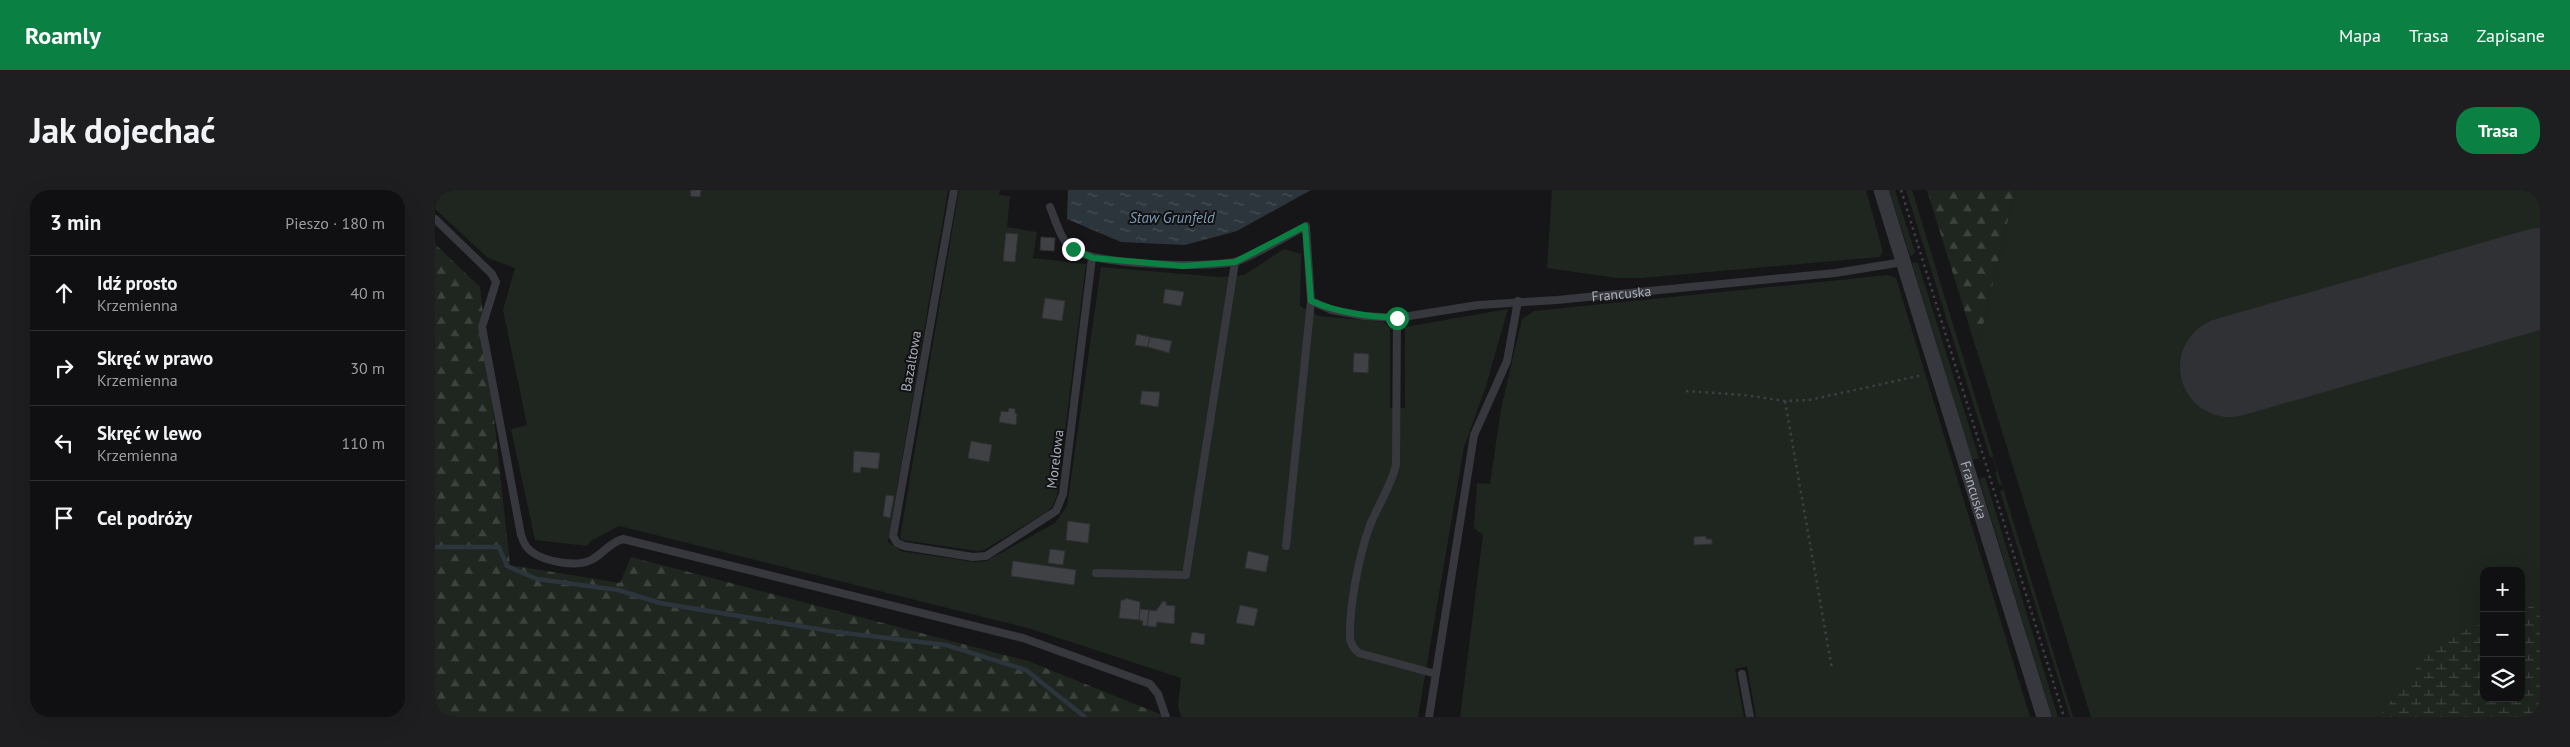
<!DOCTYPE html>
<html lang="pl">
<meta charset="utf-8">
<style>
:root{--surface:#101012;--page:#1e1e20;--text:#f1f3f6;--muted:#9c9d9f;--line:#303032;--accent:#0b8043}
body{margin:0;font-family:"PT Sans",sans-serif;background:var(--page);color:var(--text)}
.controls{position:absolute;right:15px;bottom:15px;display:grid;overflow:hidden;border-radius:10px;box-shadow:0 5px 20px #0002}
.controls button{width:45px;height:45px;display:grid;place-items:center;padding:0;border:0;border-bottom:1px solid var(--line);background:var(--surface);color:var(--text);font:25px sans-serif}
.stop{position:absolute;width:15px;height:15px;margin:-11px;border:4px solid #0b8043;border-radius:50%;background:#fff}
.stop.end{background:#0b8043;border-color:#fff;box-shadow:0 1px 5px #0008}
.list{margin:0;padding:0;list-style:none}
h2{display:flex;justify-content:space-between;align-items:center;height:65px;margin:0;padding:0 20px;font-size:21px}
h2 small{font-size:16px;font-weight:400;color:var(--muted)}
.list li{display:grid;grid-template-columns:32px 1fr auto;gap:15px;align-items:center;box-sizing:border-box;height:75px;padding:0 20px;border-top:1px solid var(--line)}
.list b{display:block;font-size:19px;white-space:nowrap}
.list p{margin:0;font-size:16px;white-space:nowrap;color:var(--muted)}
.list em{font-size:16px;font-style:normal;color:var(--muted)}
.icon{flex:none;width:28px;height:28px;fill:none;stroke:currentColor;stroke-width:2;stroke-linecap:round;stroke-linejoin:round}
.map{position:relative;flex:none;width:2105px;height:527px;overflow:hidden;border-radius:20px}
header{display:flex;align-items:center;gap:30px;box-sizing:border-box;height:70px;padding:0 25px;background:var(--accent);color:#fff}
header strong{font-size:24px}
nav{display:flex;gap:28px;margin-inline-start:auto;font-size:18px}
.intro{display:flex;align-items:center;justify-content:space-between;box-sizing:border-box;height:120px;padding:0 30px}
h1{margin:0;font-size:35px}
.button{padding:12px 22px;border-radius:20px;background:var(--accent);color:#fff;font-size:18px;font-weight:700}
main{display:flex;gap:30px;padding:0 30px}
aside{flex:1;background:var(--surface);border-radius:20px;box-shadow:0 5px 20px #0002}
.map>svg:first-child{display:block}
</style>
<header>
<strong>Roamly</strong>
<nav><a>Mapa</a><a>Trasa</a><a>Zapisane</a></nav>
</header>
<div class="intro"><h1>Jak dojechać</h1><a class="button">Trasa</a></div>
<main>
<aside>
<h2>3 min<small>Pieszo · 180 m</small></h2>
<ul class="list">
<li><svg class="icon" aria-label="ahead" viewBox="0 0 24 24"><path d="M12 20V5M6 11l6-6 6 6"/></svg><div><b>Idź prosto</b><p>Krzemienna</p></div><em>40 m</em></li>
<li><svg class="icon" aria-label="right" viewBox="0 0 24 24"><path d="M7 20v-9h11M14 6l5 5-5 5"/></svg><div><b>Skręć w prawo</b><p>Krzemienna</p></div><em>30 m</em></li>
<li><svg class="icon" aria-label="left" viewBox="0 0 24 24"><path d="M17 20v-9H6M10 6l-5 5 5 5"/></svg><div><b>Skręć w lewo</b><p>Krzemienna</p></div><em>110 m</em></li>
<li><svg class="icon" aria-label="arrive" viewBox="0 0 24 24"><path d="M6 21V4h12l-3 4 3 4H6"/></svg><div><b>Cel podróży</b></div></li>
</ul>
</aside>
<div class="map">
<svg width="2105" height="527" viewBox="0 0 2105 527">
<defs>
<pattern id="forest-firs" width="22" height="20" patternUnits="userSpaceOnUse" patternTransform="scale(1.25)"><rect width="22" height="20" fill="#1e261f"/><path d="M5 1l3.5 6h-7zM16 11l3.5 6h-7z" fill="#3c433d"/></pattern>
<pattern id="wetland-marsh" width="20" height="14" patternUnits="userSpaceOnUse" patternTransform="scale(1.25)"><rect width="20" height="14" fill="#1e261f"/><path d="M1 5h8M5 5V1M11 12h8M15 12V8" fill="none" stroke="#3c433d"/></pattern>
<pattern id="water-ripples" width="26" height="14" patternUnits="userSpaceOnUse" patternTransform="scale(1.25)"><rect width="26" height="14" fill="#2c353c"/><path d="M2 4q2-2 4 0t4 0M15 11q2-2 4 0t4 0" fill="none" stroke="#485056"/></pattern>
</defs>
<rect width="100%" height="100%" fill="#161618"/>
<g fill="#1e261f" fill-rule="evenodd">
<polygon points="0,0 513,0 453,352 466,361 539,372 551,371 620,333 632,316 666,77 785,87 809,85 849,59 866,64 865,116 884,126 949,132 955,139 955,218 970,218 970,137 1073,119 1050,199 1029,257 983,527 746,527 743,516 746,488 596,439 184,336 156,351 152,356 100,350 76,239 92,235 68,120 80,78 53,68 0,19"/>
<polygon points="524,0 565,0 564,5 575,6 572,37 602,42 598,68 651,74 622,305 617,317 610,323 549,360 542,361 467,350 465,347"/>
<polygon points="1117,0 1431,0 1448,62 1444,67 1207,88 1182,88 1112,78"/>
<polygon points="1454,0 1460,0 1480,62 1478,65 1475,66"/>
<polygon points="1471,0 1477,0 1638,527 1635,527 1565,301 1568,300 1567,295 1564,295 1560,282 1562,281 1558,267 1555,267"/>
<path d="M1580,0H2105V527H1656L1542,161ZM2049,381H2086V508H2049Z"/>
<polygon points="1481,72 1483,73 1544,268 1537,270 1477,73"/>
<polygon points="1453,85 1461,88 1595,527 1321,527 1312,476 1300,479 1309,527 1025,527 1048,345 1039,338 1042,293 1055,294 1066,219 1087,129 1099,121"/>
<polygon points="1550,287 1623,527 1617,527 1544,289"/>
</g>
<g fill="url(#forest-firs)">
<polygon points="1492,0 1580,0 1542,161"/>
<polygon points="0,54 45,97 75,375 185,393 196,367 593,471 732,527 0,527"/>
</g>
<polygon fill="url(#wetland-marsh)" points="2105,413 2105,527 1944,527 2003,450 2049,433 2049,508 2086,508 2086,420"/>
<polygon fill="url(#water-ripples)" points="633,0 876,0 802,41 750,55 686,52 632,29"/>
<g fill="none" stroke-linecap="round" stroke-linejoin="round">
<polyline stroke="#2c353c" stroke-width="4.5" points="0,357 64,357 72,376 102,389 183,400 225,413 401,442 511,455 591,480 650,527"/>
<polyline stroke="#303135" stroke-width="100" points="1795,177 2105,88"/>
</g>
<g fill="#404145" stroke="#303034">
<polygon points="266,0 265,7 255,6 256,0"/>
<polygon points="571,43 583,44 580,72 568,71"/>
<polygon points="606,47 620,48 619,61 605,60"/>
<polygon points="730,99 749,102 746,116 728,113"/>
<polygon points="610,108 630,111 627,131 607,128"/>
<polygon points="702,144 715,147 713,157 700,155"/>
<polygon points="715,147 737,151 734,163 713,157"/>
<polygon points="919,163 934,164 933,183 918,182"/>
<polygon points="707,201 725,202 723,217 705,214"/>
<polygon points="574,218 580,219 580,223 582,224 581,235 564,232 566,221 573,222"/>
<polygon points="536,251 557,255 554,272 533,268"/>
<polygon points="419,261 445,263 443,279 426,277 425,283 418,282"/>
<polygon points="451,305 459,306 455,328 448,326"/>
<polygon points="633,331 655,334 653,353 631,350"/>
<polygon points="1271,346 1271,349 1277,349 1277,354 1259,355 1259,347"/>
<polygon points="615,359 630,361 628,375 613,373"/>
<polygon points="813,361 834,366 831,382 810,378"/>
<polygon points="578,371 641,380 639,395 576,386"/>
<polygon points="690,408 705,412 704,430 684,428 686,410 690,410"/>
<polygon points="728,411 731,412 731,415 740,416 739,434 722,432 721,437 712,436 714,420 721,421"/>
<polygon points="805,415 823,419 819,436 801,433"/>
<polygon points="705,419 714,420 712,436 707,435 708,431 704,430"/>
<polygon points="757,442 770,444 769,455 755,453"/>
</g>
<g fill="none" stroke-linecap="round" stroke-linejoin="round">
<g stroke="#3d3f44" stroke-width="2.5" stroke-dasharray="2.5 4" stroke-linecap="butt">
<polyline points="1466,0 1629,527"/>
<polyline points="1251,201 1309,205 1350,211 1374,210 1488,185"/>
<polyline points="1350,211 1397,479"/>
</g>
<g stroke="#37383d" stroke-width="8">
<polyline points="519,0 458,346 462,353 469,356 538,367 551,366 621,321 628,304 657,68"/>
<path id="s1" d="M615,17C621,31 626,52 639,60C664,75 769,78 799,72C814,69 855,44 871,36L876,111L897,120L929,126L962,128L1043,115L1122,110L1400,83L1468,72"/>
<path d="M0,29L57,84L61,92L47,137L86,345C87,348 89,353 91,356C102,371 139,378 156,370C168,364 175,352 188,349L588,448L715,494L723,504L731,527"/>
<path d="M962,128L961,275C956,297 942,316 934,338C924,366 914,417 915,447C915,454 919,459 924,463L1001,484"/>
<polyline points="851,356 876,111"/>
<polyline points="661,383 751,385 800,72"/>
<polyline points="1307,484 1315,527"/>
<polyline points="994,527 1039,245 1072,171 1083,111"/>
</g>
<path stroke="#37383d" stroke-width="15" id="s2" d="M1446,0L1609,527"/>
</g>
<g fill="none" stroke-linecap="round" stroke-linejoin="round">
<path stroke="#0b8043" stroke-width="6" d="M638,59L658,68L748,76L800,72L870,36L876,111C904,123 931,126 962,128"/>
</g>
<g text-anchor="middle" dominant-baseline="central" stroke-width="4" stroke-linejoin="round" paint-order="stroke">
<g font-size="14" fill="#a8adb8" stroke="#111113">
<text stroke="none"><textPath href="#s1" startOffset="682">Francuska</textPath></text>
<text transform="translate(476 171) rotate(-80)">Bazaltowa</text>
<text transform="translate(620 269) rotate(-83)">Morelowa</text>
<text stroke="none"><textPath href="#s2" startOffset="314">Francuska</textPath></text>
</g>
<g font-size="15" font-style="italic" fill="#7f9bb3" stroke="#111113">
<text x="737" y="27">Staw Grunfeld</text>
</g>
</g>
</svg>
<div class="controls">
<button>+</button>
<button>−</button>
<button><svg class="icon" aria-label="layers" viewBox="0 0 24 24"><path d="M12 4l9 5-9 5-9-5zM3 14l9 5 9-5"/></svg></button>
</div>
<div class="stop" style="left:962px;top:128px"></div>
<div class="stop end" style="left:638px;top:59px"></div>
</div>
</main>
